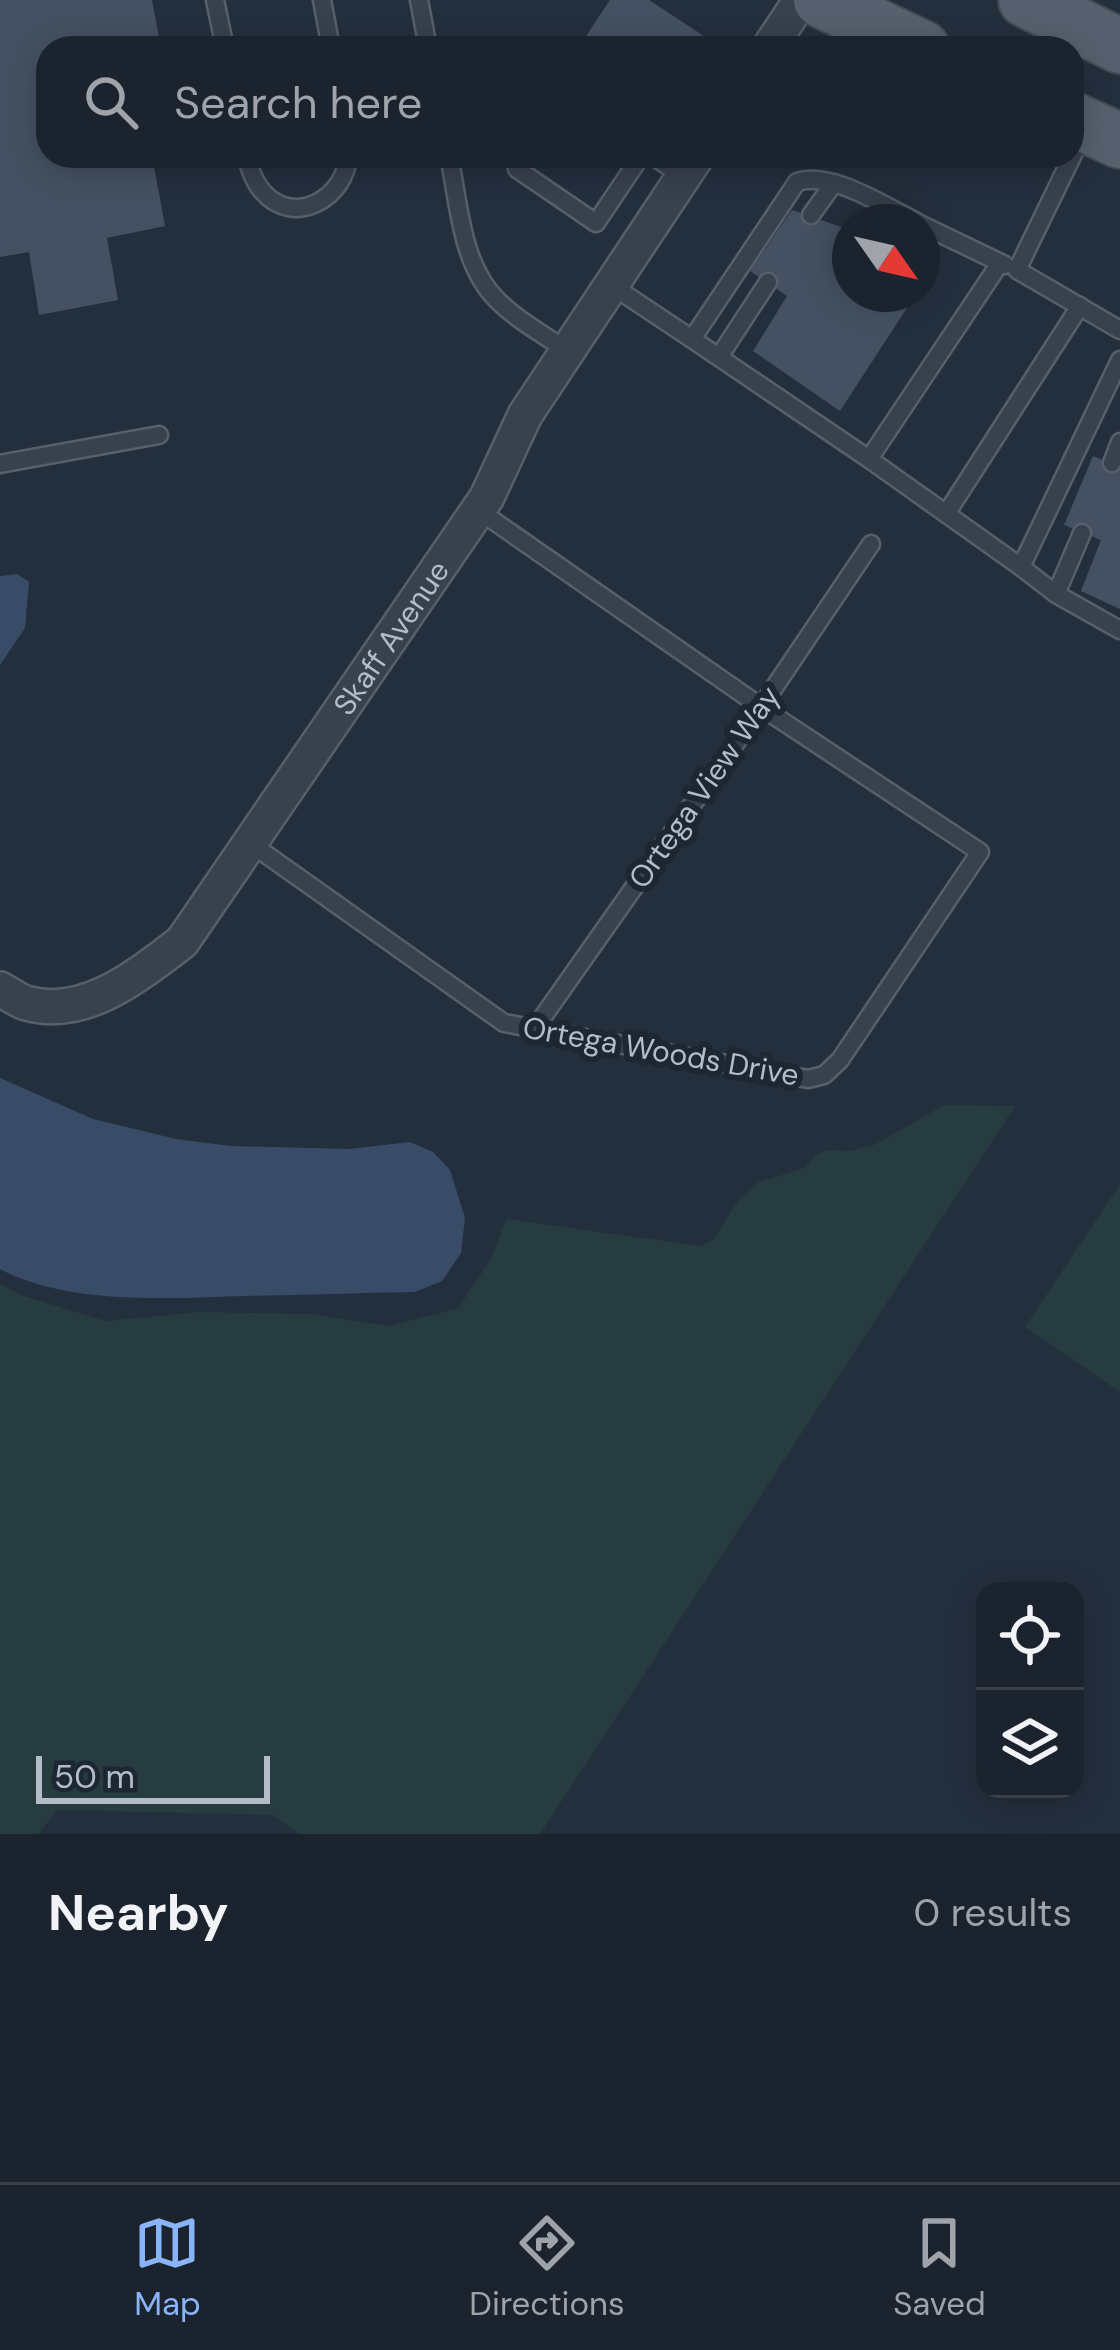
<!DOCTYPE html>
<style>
:root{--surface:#1b232e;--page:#282f3a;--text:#f1f3f6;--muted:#a0a4aa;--line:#39404a;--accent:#8ab4f8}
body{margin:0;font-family:"DM Sans",sans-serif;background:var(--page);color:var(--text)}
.controls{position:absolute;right:36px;bottom:36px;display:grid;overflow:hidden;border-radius:24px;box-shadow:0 6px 30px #0003}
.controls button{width:108px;height:108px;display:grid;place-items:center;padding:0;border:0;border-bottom:3px solid var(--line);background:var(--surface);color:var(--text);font:60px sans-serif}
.compass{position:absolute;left:832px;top:204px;width:108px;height:108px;border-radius:50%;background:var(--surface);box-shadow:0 6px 30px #0003;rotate:124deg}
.scale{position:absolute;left:36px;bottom:30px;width:234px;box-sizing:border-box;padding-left:12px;border:6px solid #b4bcc9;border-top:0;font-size:33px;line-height:42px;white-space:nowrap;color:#b4bcc9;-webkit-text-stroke:9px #1d2633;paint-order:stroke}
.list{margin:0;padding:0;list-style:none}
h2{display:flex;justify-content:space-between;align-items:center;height:156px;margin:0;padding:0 48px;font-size:51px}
h2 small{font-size:39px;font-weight:400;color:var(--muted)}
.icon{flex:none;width:66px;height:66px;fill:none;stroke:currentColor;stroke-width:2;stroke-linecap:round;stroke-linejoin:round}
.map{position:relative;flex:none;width:1120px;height:1834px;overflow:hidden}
.search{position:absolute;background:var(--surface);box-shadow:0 6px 30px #0003;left:36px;right:36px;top:36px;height:132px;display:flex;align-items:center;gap:30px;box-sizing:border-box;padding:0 42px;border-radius:36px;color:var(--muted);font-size:45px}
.sheet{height:348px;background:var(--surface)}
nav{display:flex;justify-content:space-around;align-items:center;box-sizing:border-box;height:168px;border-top:3px solid var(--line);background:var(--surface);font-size:33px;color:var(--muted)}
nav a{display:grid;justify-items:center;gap:6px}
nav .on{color:var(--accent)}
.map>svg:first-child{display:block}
</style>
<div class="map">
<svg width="1120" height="1834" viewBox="0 0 1120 1834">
<rect width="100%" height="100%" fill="#242f3e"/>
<g fill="#263c3f">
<polygon points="944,1105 1015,1106 540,1834 299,1834 273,1815 58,1810 38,1834 0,1834 0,1284 21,1295 106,1321 200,1312 309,1314 390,1326 458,1308 491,1259 506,1219 701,1246 713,1240 739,1199 759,1182 804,1168 816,1155 828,1150 850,1151 874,1145"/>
<polygon points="1120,1184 1120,1392 1025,1327"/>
</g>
<g fill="#394c67">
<polygon points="17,574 29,582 25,628 0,665 0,576"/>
<path d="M0,1078L93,1119L176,1139L231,1146L349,1149L410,1142L433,1152L450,1170L465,1218L461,1253L442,1281L415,1292C359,1293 303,1295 247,1296C170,1298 70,1306 0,1269Z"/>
</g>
<g fill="#455162">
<polygon points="0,0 152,0 161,48 48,48 48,156 152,156 165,226 107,238 118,300 39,315 29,252 0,257"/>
<polygon points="610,0 649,0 713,42 709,48 578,48"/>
<polygon points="792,210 850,230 850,294 916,294 840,411 753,351 787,296 750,271"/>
<polygon points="1093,456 1120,467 1120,609 1081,591 1101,540 1064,525"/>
</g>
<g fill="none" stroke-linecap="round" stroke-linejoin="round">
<g stroke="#565f6c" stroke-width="21">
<g id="lane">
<polyline points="215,0 225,48"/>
<polyline points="322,0 331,48"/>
<polyline points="419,0 428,48"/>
<polyline points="1084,132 1017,270 1120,330"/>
<path d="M246,156C250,169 254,182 263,192C295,228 346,197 348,156"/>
<path d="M449,156C459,204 461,264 497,300C517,320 544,335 568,351"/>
<polyline points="653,156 684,177"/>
<polyline points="517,169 596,223 641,156"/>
<polyline points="811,215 834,183"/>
<path d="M917,222C886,207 830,170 797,182L692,339L869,459L1000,263"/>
<polyline points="922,225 1005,265"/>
<polyline points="611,285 692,339"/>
<polyline points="719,357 768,282"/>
<polyline points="1120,360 1021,567 1056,594 1120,630"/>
<polyline points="869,459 1021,567"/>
<polyline points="1112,463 1120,442"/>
<polyline points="0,464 159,435"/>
<polyline points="946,514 1080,306"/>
<polyline points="1056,594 1082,533"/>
<polyline points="250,843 504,1023 808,1079 824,1075 840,1060 980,852 761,707 478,510"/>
<polyline points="535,1028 761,707 871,544"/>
</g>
</g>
<g stroke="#565f6c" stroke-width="38">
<g id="street">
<polyline points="769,48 801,0"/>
<path id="s1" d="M0,989C8,993 17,1000 26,1003C85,1020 138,975 182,942L487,497L525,415L697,156"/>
</g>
</g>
<g stroke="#414a57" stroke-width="58">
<g id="primary">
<polyline points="821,0 922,48"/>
<polyline points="1026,0 1120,46"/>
<polyline points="1072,119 1120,141"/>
</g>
</g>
<use href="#lane" stroke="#38414e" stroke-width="16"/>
<use href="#street" stroke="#38414e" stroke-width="33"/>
<use href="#primary" stroke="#56606e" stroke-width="54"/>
</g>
<g text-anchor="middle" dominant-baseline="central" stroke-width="12" stroke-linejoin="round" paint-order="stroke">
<g font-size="30" fill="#b4bcc9" stroke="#1d2633">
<text stroke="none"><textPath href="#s1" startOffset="573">Skaff Avenue</textPath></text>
<text transform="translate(704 787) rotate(-55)">Ortega View Way</text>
<text transform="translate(661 1051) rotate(10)">Ortega Woods Drive</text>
</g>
</g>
</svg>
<div class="controls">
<button><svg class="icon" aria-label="locate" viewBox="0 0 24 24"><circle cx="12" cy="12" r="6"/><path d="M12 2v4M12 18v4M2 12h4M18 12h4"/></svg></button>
<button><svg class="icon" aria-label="layers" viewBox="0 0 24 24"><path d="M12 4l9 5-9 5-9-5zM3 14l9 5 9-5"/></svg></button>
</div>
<svg class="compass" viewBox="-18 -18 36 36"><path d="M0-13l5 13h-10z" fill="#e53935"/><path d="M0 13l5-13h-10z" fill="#a0a4aa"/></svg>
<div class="scale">50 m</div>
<div class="search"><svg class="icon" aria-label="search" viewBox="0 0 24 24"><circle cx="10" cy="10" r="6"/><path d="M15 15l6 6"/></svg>Search here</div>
</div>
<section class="sheet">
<h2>Nearby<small>0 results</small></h2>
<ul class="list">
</ul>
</section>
<nav>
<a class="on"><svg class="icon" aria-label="map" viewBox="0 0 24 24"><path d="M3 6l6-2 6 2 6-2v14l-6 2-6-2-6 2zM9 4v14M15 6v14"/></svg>Map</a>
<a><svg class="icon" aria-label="directions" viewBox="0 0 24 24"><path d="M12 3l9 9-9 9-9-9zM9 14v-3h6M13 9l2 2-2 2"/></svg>Directions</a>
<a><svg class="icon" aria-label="saved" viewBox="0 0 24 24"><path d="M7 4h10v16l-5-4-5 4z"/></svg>Saved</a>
</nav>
